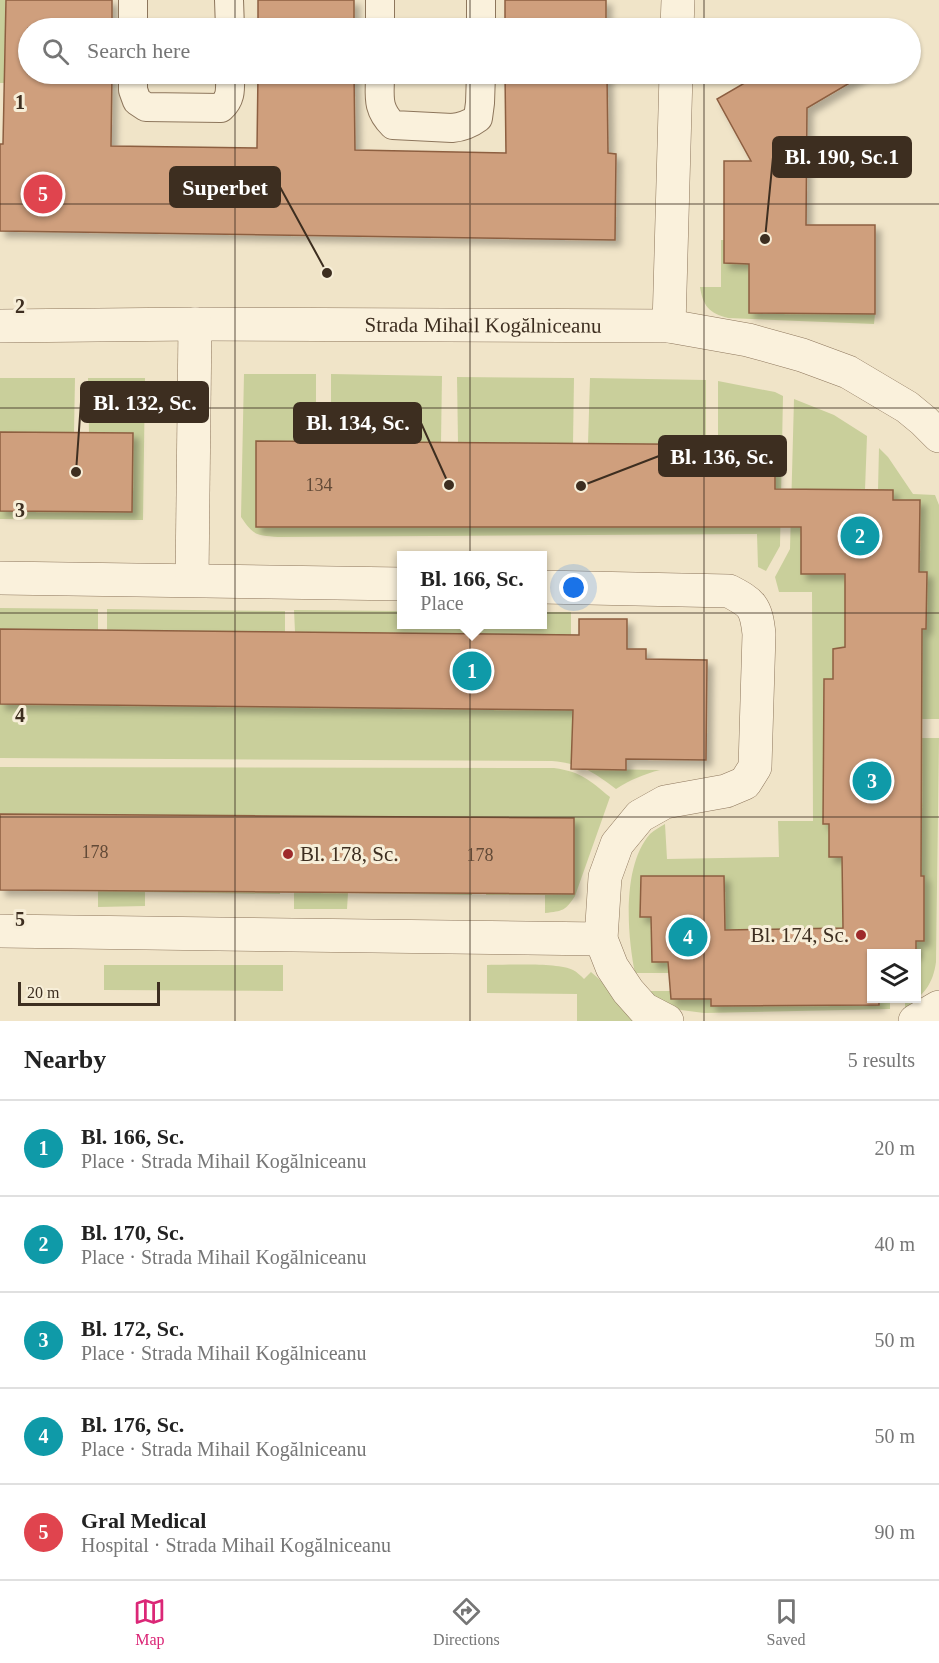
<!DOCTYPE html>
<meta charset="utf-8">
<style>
:root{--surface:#fff;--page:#f2f2f2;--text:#222;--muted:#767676;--line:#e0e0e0;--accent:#db2777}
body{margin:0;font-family:"Times New Roman",serif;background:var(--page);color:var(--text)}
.controls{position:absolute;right:18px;bottom:18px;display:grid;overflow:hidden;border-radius:0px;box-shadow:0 2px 4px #0004}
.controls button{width:54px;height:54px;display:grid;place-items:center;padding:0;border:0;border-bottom:2px solid var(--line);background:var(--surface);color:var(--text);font:30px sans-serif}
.scale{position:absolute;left:18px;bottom:15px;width:142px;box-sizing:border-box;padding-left:6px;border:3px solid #3d2e20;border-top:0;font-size:16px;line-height:21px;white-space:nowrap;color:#3d2e20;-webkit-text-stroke:4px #f7eed8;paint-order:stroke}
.you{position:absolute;left:574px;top:588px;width:21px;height:21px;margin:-15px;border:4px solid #fff;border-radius:50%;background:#1a73e8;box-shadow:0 0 0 9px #1a73e833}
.badge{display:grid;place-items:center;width:39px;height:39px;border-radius:50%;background:var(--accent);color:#fff;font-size:20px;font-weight:700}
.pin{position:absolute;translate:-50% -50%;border:3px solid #fff;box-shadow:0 2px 6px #0006}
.popup{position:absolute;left:397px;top:551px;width:150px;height:78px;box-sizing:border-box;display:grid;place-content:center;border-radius:0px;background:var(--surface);filter:drop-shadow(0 2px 4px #0005);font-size:20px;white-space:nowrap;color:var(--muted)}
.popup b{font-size:22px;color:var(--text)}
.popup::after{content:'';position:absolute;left:50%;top:100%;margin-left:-12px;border:12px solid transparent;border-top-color:var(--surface)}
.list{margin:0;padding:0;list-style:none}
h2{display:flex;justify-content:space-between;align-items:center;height:78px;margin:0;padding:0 24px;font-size:26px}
h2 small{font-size:20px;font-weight:400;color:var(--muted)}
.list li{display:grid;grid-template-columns:39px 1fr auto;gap:18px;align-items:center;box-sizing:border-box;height:96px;padding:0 24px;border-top:2px solid var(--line)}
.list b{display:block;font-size:22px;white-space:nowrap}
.list p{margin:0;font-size:20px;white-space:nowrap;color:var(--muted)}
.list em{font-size:20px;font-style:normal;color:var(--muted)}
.icon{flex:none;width:33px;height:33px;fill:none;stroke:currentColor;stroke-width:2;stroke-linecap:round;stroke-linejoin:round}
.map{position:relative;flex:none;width:939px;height:1021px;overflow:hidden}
.search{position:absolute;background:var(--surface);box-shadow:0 2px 4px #0004;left:18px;right:18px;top:18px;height:66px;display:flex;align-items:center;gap:15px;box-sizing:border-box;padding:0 21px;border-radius:33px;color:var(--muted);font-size:22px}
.sheet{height:558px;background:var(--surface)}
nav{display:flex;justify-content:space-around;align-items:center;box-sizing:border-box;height:84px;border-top:2px solid var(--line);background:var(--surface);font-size:16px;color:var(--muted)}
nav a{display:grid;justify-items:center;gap:3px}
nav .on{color:var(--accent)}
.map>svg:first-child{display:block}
</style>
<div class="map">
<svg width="939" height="1021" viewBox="0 0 939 1021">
<defs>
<filter id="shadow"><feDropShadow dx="5.5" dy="5.5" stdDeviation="3" flood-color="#0004"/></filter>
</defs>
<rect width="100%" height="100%" fill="#f0e4c8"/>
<g fill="#c9cf9b">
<polygon points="0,0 6,0 4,83 0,83"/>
<path d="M721,240H724V263L749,264V313L875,314L874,324L728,318C709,313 703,306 700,287H721Z"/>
<path d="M244,374H316V442H256V527H775V445H718V381L775,392L783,396L780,546L766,571L758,567L757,534L278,537C256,535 254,536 241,517Z"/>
<polygon points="331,374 442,376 441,443 331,442"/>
<polygon points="457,377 574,378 573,444 458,443"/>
<polygon points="0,378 75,378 74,433 0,432"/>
<polygon points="88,378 145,378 143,520 0,519 0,511 132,511 133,433 89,433"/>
<polygon points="590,378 706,380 706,445 588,444"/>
<path d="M794,399L834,415L867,436L865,490H801V574L863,575L845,588V647L833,679H824L823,824H829V856L842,857L843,928L725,945L724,876H642L640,917H651L652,961L671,962V973H635C627,934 622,866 650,834C654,830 660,827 665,824L667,859L779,857L778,821H813L812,592H779L775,577L790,549Z"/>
<polygon points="879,448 888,457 913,494 935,495 939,505 939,719 922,719 922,671 919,629 926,628 927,573 919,572 920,501 893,500 878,490"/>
<polygon points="0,608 98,609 98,630 0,629"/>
<polygon points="107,609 285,611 285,632 107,630"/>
<polygon points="294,610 401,611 402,624 468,625 468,634 295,632"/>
<path d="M543,612H571V657L574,658L572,757L595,769L660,770C644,774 630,780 616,789C592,771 582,764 552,761L0,758V704L567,710L568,635L478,634V625L542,624Z"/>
<path d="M922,738H939L936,962C933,984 924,995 905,1008V999H916V941H924V877L917,876L921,831Z"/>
<path d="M0,767L554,768C582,772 589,780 610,797L575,896C565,911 563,911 545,913V895H486V893L574,894V818L0,814Z"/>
<polygon points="98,891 280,891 280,894 145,892 145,906 98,907"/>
<polygon points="294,891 472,893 472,895 348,893 347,909 294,909"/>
<polygon points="104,965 283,965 283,991 104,990"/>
<path d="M487,965C506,965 558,962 573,970C577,972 581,976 584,979L591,972L615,993L638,1021H577V994L487,993Z"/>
<polygon points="646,991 671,991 671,999 711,999 712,1006 878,1005 879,999 890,999 890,1009 704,1013 681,1010 665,1006"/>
</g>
<g fill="#cf9f7d" stroke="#8d5f41" stroke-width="1.5" filter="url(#shadow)">
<polygon points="6,0 112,0 112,28 28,28 28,74 112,74 111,146 257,148 258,74 354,74 355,150 506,153 505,74 607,74 608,153 616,154 615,240 0,231 0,144 3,144"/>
<rect x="258" y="0" width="96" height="28"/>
<rect x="505" y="0" width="101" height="28"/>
<polygon points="760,74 865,74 807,108 806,225 875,225 875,314 749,313 749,264 724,263 724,161 751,161 717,99"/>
<polygon points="0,432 133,433 132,512 0,511"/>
<polygon points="256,441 775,445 775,489 893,490 893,500 920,500 919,572 927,572 926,629 922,629 921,876 924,876 924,941 916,941 916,954 872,954 872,999 879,999 879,1005 711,1006 711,999 671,999 668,962 652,962 651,917 640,917 641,876 724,876 725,930 843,928 842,857 829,857 829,824 823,824 824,679 833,679 833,649 845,647 845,574 801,574 801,527 256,527"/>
<polygon points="579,619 627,619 627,649 646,649 646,659 707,660 706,760 626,759 626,770 571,769 573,710 0,704 0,629 579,635"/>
<polygon points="0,814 574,818 574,894 0,890"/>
</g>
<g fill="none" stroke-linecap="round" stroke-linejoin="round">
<g stroke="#8d765c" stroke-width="30">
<g id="lane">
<polyline points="133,0 133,28"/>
<polyline points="229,0 230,28"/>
<polyline points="380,0 380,28"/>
<polyline points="481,28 481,0"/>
<path d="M133,74V90L137,101L146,107L221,108C232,98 230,88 230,74"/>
<path d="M380,74C380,96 376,108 393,125L452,128C463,127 470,124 478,118L480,103L481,74"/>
</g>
</g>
<g stroke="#8d765c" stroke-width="34">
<g id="street">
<polyline points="677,28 678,0"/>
<path id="s1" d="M0,326L195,324L669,326L748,340L802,355L848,372L907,407L924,421L939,436"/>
<polyline points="669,326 676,74"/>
<polyline points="0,578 402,584"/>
<polyline points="192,580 195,324"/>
<path d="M542,587L729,591C752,603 756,606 759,634L755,767L745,783L726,791L665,802L640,816L617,844L605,877L601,939L612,967L628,991L644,1009L667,1021"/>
<polyline points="0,931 601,939"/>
<polyline points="915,1021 939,1007"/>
</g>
</g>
<use href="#lane" stroke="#faf1dc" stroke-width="28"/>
<use href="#street" stroke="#faf1dc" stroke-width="33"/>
</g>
<path fill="none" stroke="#3d2e20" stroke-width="1.5" stroke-opacity="0.55" d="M235,0V28M470,0V28M704,0V28M235,74V1021M470,74V1021M704,74V1021M0,204H939M0,408H939M0,613H939M0,817H939"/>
<g fill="#9e2a2b" stroke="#f7eed8" stroke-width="2">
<circle cx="288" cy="854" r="6"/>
<circle cx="861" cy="935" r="6"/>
</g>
<g text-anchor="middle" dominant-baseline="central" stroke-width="6" stroke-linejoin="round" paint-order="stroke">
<g font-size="18" fill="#624a37">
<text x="319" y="485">134</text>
<text x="95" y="852">178</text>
<text x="480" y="855">178</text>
</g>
<g font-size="21" fill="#3d2e20" stroke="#f7eed8">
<text stroke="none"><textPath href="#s1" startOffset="483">Strada Mihail Kogălniceanu</textPath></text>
</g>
<g font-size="21" fill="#3d2e20" stroke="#f7eed8" text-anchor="start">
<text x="300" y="854">Bl. 178, Sc.</text>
<text x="849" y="935" text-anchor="end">Bl. 174, Sc.</text>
</g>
</g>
<g font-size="20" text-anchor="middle" font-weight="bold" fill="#3d2e20" stroke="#f7eed8" stroke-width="6" stroke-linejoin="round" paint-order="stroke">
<text x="20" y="109">1</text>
<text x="20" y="313">2</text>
<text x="20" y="517">3</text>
<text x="20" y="722">4</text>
<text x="20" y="926">5</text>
</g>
<path fill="none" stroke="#3d2e20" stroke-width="2" d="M765 239L773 157M327 273L280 187M76 472L81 402M449 485L421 423M581 486L659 456"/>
<g fill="#3d2e20" stroke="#f7eed8" stroke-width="2">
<circle cx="765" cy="239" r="6"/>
<circle cx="327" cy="273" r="6"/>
<circle cx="76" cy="472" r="6"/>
<circle cx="449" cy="485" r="6"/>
<circle cx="581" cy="486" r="6"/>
</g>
<g fill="#3d2e20" stroke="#3d2e20" stroke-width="2">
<rect x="773" y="137" width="138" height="40" rx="6"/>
<rect x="170" y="167" width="110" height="40" rx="6"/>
<rect x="81" y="382" width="127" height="40" rx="6"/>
<rect x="294" y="403" width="127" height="40" rx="6"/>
<rect x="659" y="436" width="127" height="40" rx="6"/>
</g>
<g font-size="22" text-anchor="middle" font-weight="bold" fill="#fff">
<text x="842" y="164">Bl. 190, Sc.1</text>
<text x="225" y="195">Superbet</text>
<text x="145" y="410">Bl. 132, Sc.</text>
<text x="358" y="430">Bl. 134, Sc.</text>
<text x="722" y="464">Bl. 136, Sc.</text>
</g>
</svg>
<div class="controls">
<button><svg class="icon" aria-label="layers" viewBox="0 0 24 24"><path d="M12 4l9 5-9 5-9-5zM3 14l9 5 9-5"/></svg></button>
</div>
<div class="scale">20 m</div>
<div class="you"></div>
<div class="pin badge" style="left:472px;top:671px;background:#0f9aa8">1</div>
<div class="popup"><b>Bl. 166, Sc.</b>Place</div>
<div class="pin badge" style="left:860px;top:536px;background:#0f9aa8">2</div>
<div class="pin badge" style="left:872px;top:781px;background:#0f9aa8">3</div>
<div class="pin badge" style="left:688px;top:937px;background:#0f9aa8">4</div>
<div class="pin badge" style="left:43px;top:194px;background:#e0444e">5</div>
<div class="search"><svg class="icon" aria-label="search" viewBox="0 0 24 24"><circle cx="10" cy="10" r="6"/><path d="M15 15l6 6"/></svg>Search here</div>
</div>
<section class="sheet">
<h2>Nearby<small>5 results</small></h2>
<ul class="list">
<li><span class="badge" style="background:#0f9aa8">1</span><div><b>Bl. 166, Sc.</b><p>Place · Strada Mihail Kogălniceanu</p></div><em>20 m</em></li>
<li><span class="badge" style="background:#0f9aa8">2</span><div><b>Bl. 170, Sc.</b><p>Place · Strada Mihail Kogălniceanu</p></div><em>40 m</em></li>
<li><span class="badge" style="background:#0f9aa8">3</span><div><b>Bl. 172, Sc.</b><p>Place · Strada Mihail Kogălniceanu</p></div><em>50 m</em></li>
<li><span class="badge" style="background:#0f9aa8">4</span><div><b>Bl. 176, Sc.</b><p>Place · Strada Mihail Kogălniceanu</p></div><em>50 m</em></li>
<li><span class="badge" style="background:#e0444e">5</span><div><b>Gral Medical</b><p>Hospital · Strada Mihail Kogălniceanu</p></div><em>90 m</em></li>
</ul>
</section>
<nav>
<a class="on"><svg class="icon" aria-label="map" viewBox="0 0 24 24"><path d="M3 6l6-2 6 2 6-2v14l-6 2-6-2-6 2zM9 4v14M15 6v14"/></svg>Map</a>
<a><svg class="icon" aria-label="directions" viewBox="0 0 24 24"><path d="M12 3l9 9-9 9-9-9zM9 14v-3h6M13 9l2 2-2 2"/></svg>Directions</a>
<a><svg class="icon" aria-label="saved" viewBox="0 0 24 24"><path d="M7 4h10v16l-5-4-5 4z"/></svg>Saved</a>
</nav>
